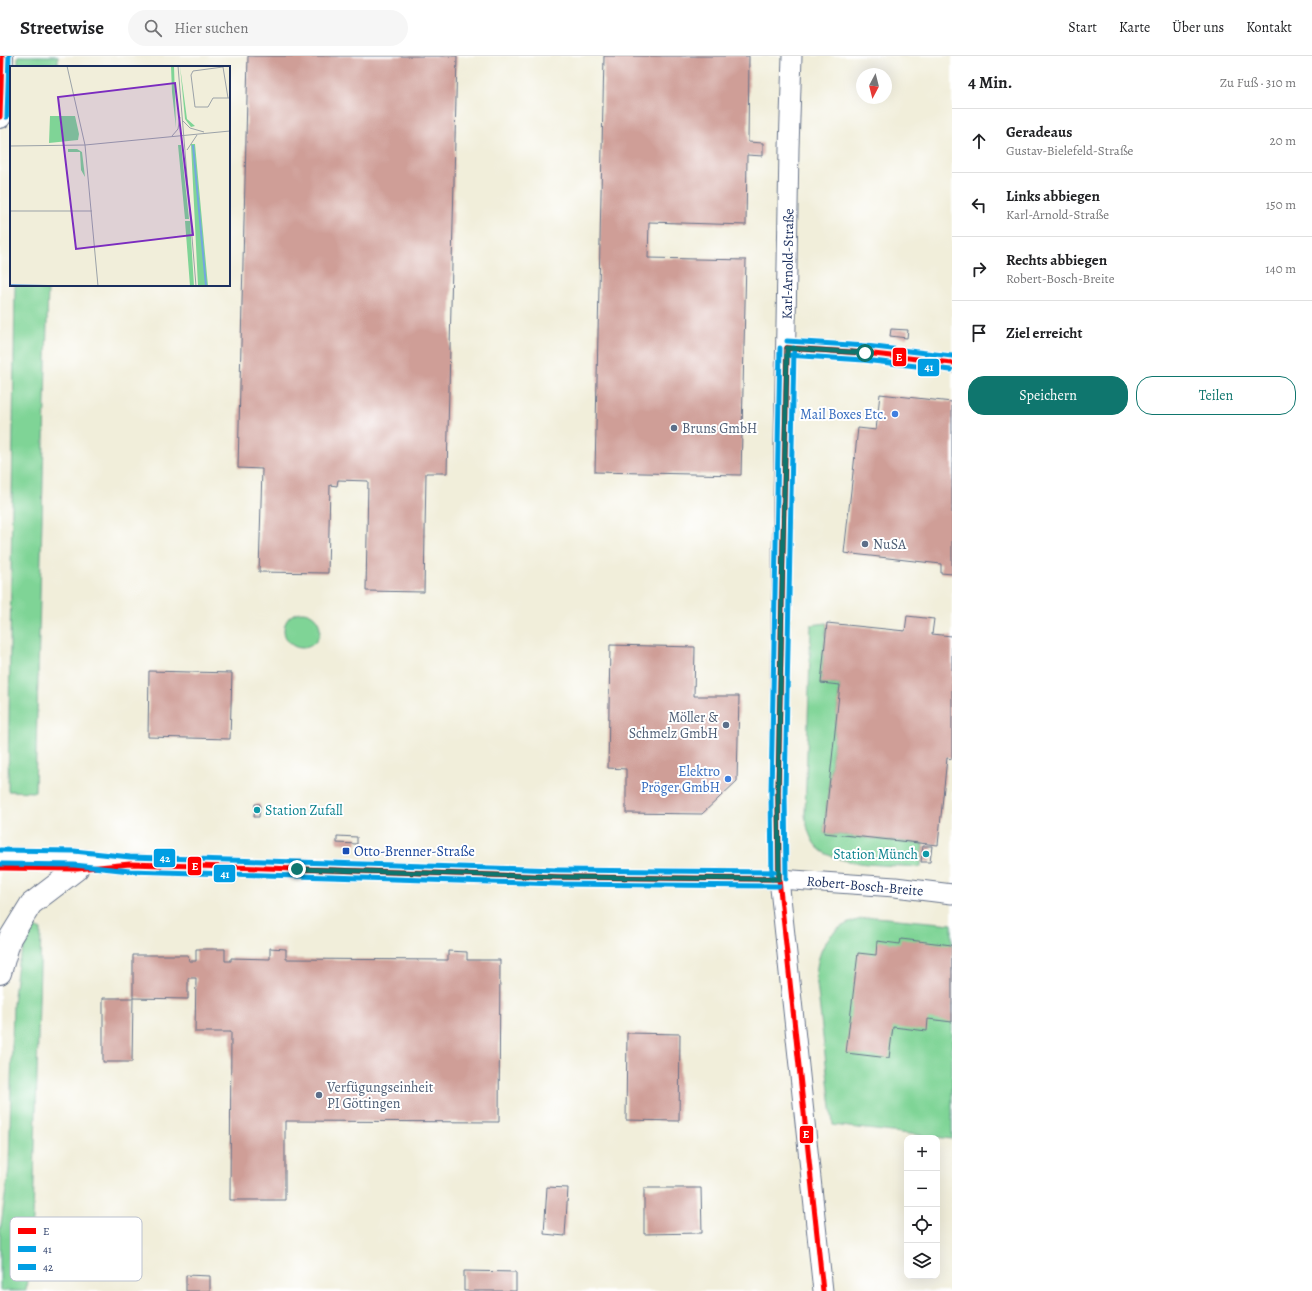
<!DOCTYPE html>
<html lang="de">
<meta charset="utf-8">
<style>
:root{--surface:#fff;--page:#f6f6f6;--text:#202124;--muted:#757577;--line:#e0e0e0;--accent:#0f766e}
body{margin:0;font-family:Alegreya,serif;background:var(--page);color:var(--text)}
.controls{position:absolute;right:12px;bottom:12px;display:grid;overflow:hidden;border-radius:8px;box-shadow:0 4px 16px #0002}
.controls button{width:36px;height:36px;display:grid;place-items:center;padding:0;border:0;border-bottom:1px solid var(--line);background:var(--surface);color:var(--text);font:20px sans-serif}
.compass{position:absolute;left:856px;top:12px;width:36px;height:36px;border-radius:50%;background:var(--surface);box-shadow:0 4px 16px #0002;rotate:187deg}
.stop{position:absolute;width:12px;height:12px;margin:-9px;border:3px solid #0f766e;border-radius:50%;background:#fff}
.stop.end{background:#0f766e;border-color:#fff;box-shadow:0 1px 4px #0008}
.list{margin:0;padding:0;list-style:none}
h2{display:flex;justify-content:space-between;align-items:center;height:52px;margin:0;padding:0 16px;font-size:17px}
h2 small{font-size:13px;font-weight:400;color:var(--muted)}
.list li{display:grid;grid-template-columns:26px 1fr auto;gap:12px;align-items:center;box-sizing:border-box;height:64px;padding:0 16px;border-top:1px solid var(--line)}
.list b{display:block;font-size:15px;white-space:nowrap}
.list p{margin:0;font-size:13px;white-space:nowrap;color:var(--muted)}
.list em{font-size:13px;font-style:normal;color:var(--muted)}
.actions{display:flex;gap:8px;padding:12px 16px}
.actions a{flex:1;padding:9px 0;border:1px solid var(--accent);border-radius:16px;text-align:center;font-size:14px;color:var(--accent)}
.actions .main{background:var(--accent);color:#fff}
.icon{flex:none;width:22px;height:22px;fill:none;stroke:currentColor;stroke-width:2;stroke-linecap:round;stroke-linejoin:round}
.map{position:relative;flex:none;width:952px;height:1235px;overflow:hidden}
header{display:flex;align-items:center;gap:24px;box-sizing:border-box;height:56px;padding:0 20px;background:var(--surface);border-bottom:1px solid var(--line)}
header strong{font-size:19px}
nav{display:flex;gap:22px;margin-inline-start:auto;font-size:14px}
.search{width:280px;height:36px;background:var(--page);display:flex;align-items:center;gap:10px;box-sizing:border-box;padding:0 14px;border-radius:22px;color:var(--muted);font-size:15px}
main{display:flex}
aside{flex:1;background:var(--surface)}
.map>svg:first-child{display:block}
</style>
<header>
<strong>Streetwise</strong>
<div class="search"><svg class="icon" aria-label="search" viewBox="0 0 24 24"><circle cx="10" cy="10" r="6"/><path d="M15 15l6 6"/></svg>Hier suchen</div>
<nav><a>Start</a><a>Karte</a><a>Über uns</a><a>Kontakt</a></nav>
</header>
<main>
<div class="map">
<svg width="952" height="1235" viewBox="0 0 952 1235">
<rect width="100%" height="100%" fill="#fff"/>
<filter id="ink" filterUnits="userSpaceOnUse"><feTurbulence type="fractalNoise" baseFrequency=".025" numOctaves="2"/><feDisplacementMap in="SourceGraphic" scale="8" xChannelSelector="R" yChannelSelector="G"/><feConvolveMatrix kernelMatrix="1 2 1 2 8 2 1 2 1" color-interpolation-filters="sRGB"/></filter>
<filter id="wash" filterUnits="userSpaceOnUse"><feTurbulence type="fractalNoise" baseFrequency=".012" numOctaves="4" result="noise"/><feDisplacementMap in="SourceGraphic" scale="16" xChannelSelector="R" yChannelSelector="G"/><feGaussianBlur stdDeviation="0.9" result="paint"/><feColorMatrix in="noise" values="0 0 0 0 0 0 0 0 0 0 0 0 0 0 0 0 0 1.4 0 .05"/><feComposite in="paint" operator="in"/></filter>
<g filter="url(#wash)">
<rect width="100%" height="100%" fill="#f1eeda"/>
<g fill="#7fd496" stroke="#4d827a">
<rect x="18" y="0" width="40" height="11"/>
<polygon points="15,229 48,229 35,736 8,735"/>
<circle cx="302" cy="574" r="18"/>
<path d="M827,567L821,627L840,629L824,777L923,788L921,811C895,809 835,811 817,791C809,782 807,770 805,759L811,569Z"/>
<path d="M876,861L952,868V1083L833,1069L816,919C819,881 839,864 876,861Z"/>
<polygon points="33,870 41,874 33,1163 26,1235 0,1235 0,1175 9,1113 13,948 18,907"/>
</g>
<g id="blocks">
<g fill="#cf9e97">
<polygon points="248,0 457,0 447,417 426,417 424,536 366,535 368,425 338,424 337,430 330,429 328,517 259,516 262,413 238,412"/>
<polygon points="604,0 749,0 748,86 763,87 763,100 747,99 746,169 649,166 648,202 746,204 741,419 595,416"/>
<polygon points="891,273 908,274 907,282 890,280"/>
<polygon points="880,338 952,346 952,518 941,517 941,508 844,497 858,372 876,374"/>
<polygon points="907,560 934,563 932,578 952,580 952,703 947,702 938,789 824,777 840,629 821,627 827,567 905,575"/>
<polygon points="610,589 695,591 694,640 739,640 737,725 702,758 626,757 626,713 608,712"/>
<polygon points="149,615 232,617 230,683 148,681"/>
<polygon points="255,748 260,748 259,761 254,761"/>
<polygon points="337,780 357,781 357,788 337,787"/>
<polygon points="923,790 932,790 930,806 921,806"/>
<polygon points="901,883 952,889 952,966 928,963 927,975 893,971 889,1002 846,997 858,897 876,899 877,885 900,888"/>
<polygon points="270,892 286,893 286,903 448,904 448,895 467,896 467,904 500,904 499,1066 285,1065 285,1144 230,1144 231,976 195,976 196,922 188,922 188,943 133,942 132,1006 103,1006 103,942 133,942 133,899 188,899 189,905 196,905 196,893 225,893 225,905 231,905 231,902 270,903"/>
<polygon points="627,977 680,978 679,1065 626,1064"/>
<polygon points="547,1131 568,1132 565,1180 544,1178"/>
<polygon points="644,1132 701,1132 702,1177 644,1178"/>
<polygon points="464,1215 516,1216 516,1235 464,1235"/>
<polygon points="186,1219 210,1220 210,1235 186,1235"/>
</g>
</g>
</g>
<g filter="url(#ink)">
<use href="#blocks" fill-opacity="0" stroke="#667289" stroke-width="1"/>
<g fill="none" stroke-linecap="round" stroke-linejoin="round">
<g stroke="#667289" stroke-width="21">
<g id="street">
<polyline points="792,0 789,92 778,737 779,823 823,1235"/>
<polyline points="787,292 865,297 952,307"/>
<polyline points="0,801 74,802 130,808 558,821 779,823 895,831 952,838"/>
</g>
</g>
<g stroke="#667289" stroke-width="24">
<g id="secondary">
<polyline points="0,61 2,0"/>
<polyline points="0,917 10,882 31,848 77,813"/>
</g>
</g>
<use href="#street" stroke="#fff" stroke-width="19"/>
<use href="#secondary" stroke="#fff" stroke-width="22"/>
<g stroke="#fff" stroke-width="8">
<g id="bus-1">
<polyline points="0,61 2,0"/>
<polyline points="787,292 778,737 779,823 823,1235"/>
<polyline points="787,292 865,297 952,307"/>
<polyline points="0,812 77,813 130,808 558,821 779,823"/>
</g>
</g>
<g stroke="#fff" stroke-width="8">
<g id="bus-2">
<polyline points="7,61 9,0"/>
<polyline points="787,299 864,304 951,314"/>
<polyline points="0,808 74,809 130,815 558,828 779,830"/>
<polyline points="786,823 785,737 794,292"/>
</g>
</g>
<g stroke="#fff" stroke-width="8">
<g id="bus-3">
<polyline points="787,285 866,290 952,300"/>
<polyline points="0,794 74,795 130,801 558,814 779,816"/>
<polyline points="772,823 771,737 780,292"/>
</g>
</g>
<use href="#bus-1" stroke="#f00" stroke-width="5"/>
<use href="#bus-2" stroke="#009ee3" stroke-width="5"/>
<use href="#bus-3" stroke="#009ee3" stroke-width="5"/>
</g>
</g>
<g fill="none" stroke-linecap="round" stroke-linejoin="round" filter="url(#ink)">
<polyline stroke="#0f766e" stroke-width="5" points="297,813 558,821 779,823 778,737 787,292 865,297"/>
</g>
<g fill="#3f7fe0" stroke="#fff" stroke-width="1.5">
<circle cx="895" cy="358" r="4"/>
<circle cx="728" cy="723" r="4"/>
</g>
<g fill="#5c6f8a" stroke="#fff" stroke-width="1.5">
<circle cx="674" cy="372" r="4"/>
<circle cx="865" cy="488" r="4"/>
<circle cx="726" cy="669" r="4"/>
<circle cx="319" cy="1039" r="4"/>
</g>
<g fill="#0f9aa8" stroke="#fff" stroke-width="1.5">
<circle cx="257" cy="754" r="4"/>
<circle cx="926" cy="798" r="4"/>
</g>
<rect fill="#1a4fb4" stroke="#fff" stroke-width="1.5" x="342" y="791" width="8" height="8" rx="2"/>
<g text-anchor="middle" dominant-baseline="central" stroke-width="4" stroke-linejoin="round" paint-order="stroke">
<g font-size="14" fill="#1b2f5e" stroke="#fff">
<text transform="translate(788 208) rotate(-89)">Karl-Arnold-Straße</text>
<text transform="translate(865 830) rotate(5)">Robert-Bosch-Breite</text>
</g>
<g font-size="14" fill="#366cbe" stroke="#fff" text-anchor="end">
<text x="887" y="358">Mail Boxes Etc.</text>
<text x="720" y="715">Elektro<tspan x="720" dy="16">Pröger GmbH</tspan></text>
</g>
<g font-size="14" fill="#4e5e75" stroke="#fff" text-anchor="start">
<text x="682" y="372">Bruns GmbH</text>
<text x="873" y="488">NuSA</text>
<text x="718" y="661" text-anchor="end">Möller &amp;<tspan x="718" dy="16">Schmelz GmbH</tspan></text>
<text x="327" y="1031">Verfügungseinheit<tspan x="327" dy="16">PI Göttingen</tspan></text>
</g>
<g font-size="14" fill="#0d838f" stroke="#fff" text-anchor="start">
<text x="265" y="754">Station Zufall</text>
<text x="918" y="798" text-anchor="end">Station Münch</text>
</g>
<g font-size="14" fill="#164399" stroke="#fff" text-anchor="start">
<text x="354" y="795">Otto-Brenner-Straße</text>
</g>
</g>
<g transform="translate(10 10)">
<rect width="220" height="220" fill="#f1eeda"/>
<path d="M161,0H164L166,62L162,26ZM170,0L177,53L185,60L181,61L175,53ZM40,50H65L69,68L68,74L39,77ZM181,78H185L198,220H188ZM168,79H171L179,153H175ZM58,83H67L72,86L75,111L71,104L70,86H58ZM175,155H180L184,220H180Z" fill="#7fd496"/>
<path fill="none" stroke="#73a7df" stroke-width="2" d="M183,79L196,220M0,219L38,220"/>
<path fill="none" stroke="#9ba2a8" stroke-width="1" d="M57,0L75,79L88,220M168,0L186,220M218,32L213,1L183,5L181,9L185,41H198L203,32H220M173,55L180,62L194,66M162,70L168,63L170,51M0,80L75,79L220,65M177,84L187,69M0,145H82"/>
<path fill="#7b2cbf" fill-opacity="0.15" stroke="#7b2cbf" stroke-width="2" d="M165,17L183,169L66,183L48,31Z"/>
<rect width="220" height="220" fill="none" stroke="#1b2f5e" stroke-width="2"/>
</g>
<rect x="10" y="1161" width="132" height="64" rx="6" fill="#fff" stroke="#bbc1cf" stroke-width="1"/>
<rect x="18" y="1172" width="18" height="6" fill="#f00"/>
<rect x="18" y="1190" width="18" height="6" fill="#009ee3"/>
<rect x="18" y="1208" width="18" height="6" fill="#009ee3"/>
<g font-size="11" fill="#1b2f5e">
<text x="43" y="1179">E</text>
<text x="43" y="1197">41</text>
<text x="43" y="1215">42</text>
</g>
<g stroke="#fff" stroke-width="1.5">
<rect x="892" y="291" width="15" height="20" rx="4" fill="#f00"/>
<rect x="917" y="302" width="23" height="19" rx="4" fill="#009ee3"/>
<rect x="153" y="792" width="23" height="20" rx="4" fill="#009ee3"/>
<rect x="187" y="800" width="15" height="20" rx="4" fill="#f00"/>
<rect x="213" y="808" width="23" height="19" rx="4" fill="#009ee3"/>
<rect x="799" y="1069" width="15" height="19" rx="4" fill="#f00"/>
</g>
<g font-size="11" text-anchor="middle" font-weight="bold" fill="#fff">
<text x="899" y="305">E</text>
<text x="929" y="315">41</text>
<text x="165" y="806">42</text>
<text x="195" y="814">E</text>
<text x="225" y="822">41</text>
<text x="806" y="1082">E</text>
</g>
</svg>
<div class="controls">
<button>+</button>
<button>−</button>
<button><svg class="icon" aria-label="locate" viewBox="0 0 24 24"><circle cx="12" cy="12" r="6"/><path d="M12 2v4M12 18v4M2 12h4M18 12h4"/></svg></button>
<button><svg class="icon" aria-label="layers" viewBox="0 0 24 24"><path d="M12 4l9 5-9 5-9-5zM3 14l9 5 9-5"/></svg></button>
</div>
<svg class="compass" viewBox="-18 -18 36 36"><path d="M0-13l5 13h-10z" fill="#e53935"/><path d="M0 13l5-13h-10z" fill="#757577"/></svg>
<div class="stop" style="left:865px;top:297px"></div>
<div class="stop end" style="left:297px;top:813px"></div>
</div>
<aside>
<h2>4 Min.<small>Zu Fuß · 310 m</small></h2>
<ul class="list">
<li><svg class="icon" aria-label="ahead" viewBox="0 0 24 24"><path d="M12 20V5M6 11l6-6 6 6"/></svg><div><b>Geradeaus</b><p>Gustav-Bielefeld-Straße</p></div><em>20 m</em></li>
<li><svg class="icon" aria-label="left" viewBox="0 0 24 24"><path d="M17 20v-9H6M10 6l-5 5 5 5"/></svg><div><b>Links abbiegen</b><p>Karl-Arnold-Straße</p></div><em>150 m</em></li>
<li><svg class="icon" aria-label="right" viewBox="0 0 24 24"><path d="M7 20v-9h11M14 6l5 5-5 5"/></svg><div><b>Rechts abbiegen</b><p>Robert-Bosch-Breite</p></div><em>140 m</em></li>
<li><svg class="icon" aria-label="arrive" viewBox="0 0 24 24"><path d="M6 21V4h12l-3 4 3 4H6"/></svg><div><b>Ziel erreicht</b></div></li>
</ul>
<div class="actions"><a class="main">Speichern</a><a>Teilen</a></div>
</aside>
</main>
